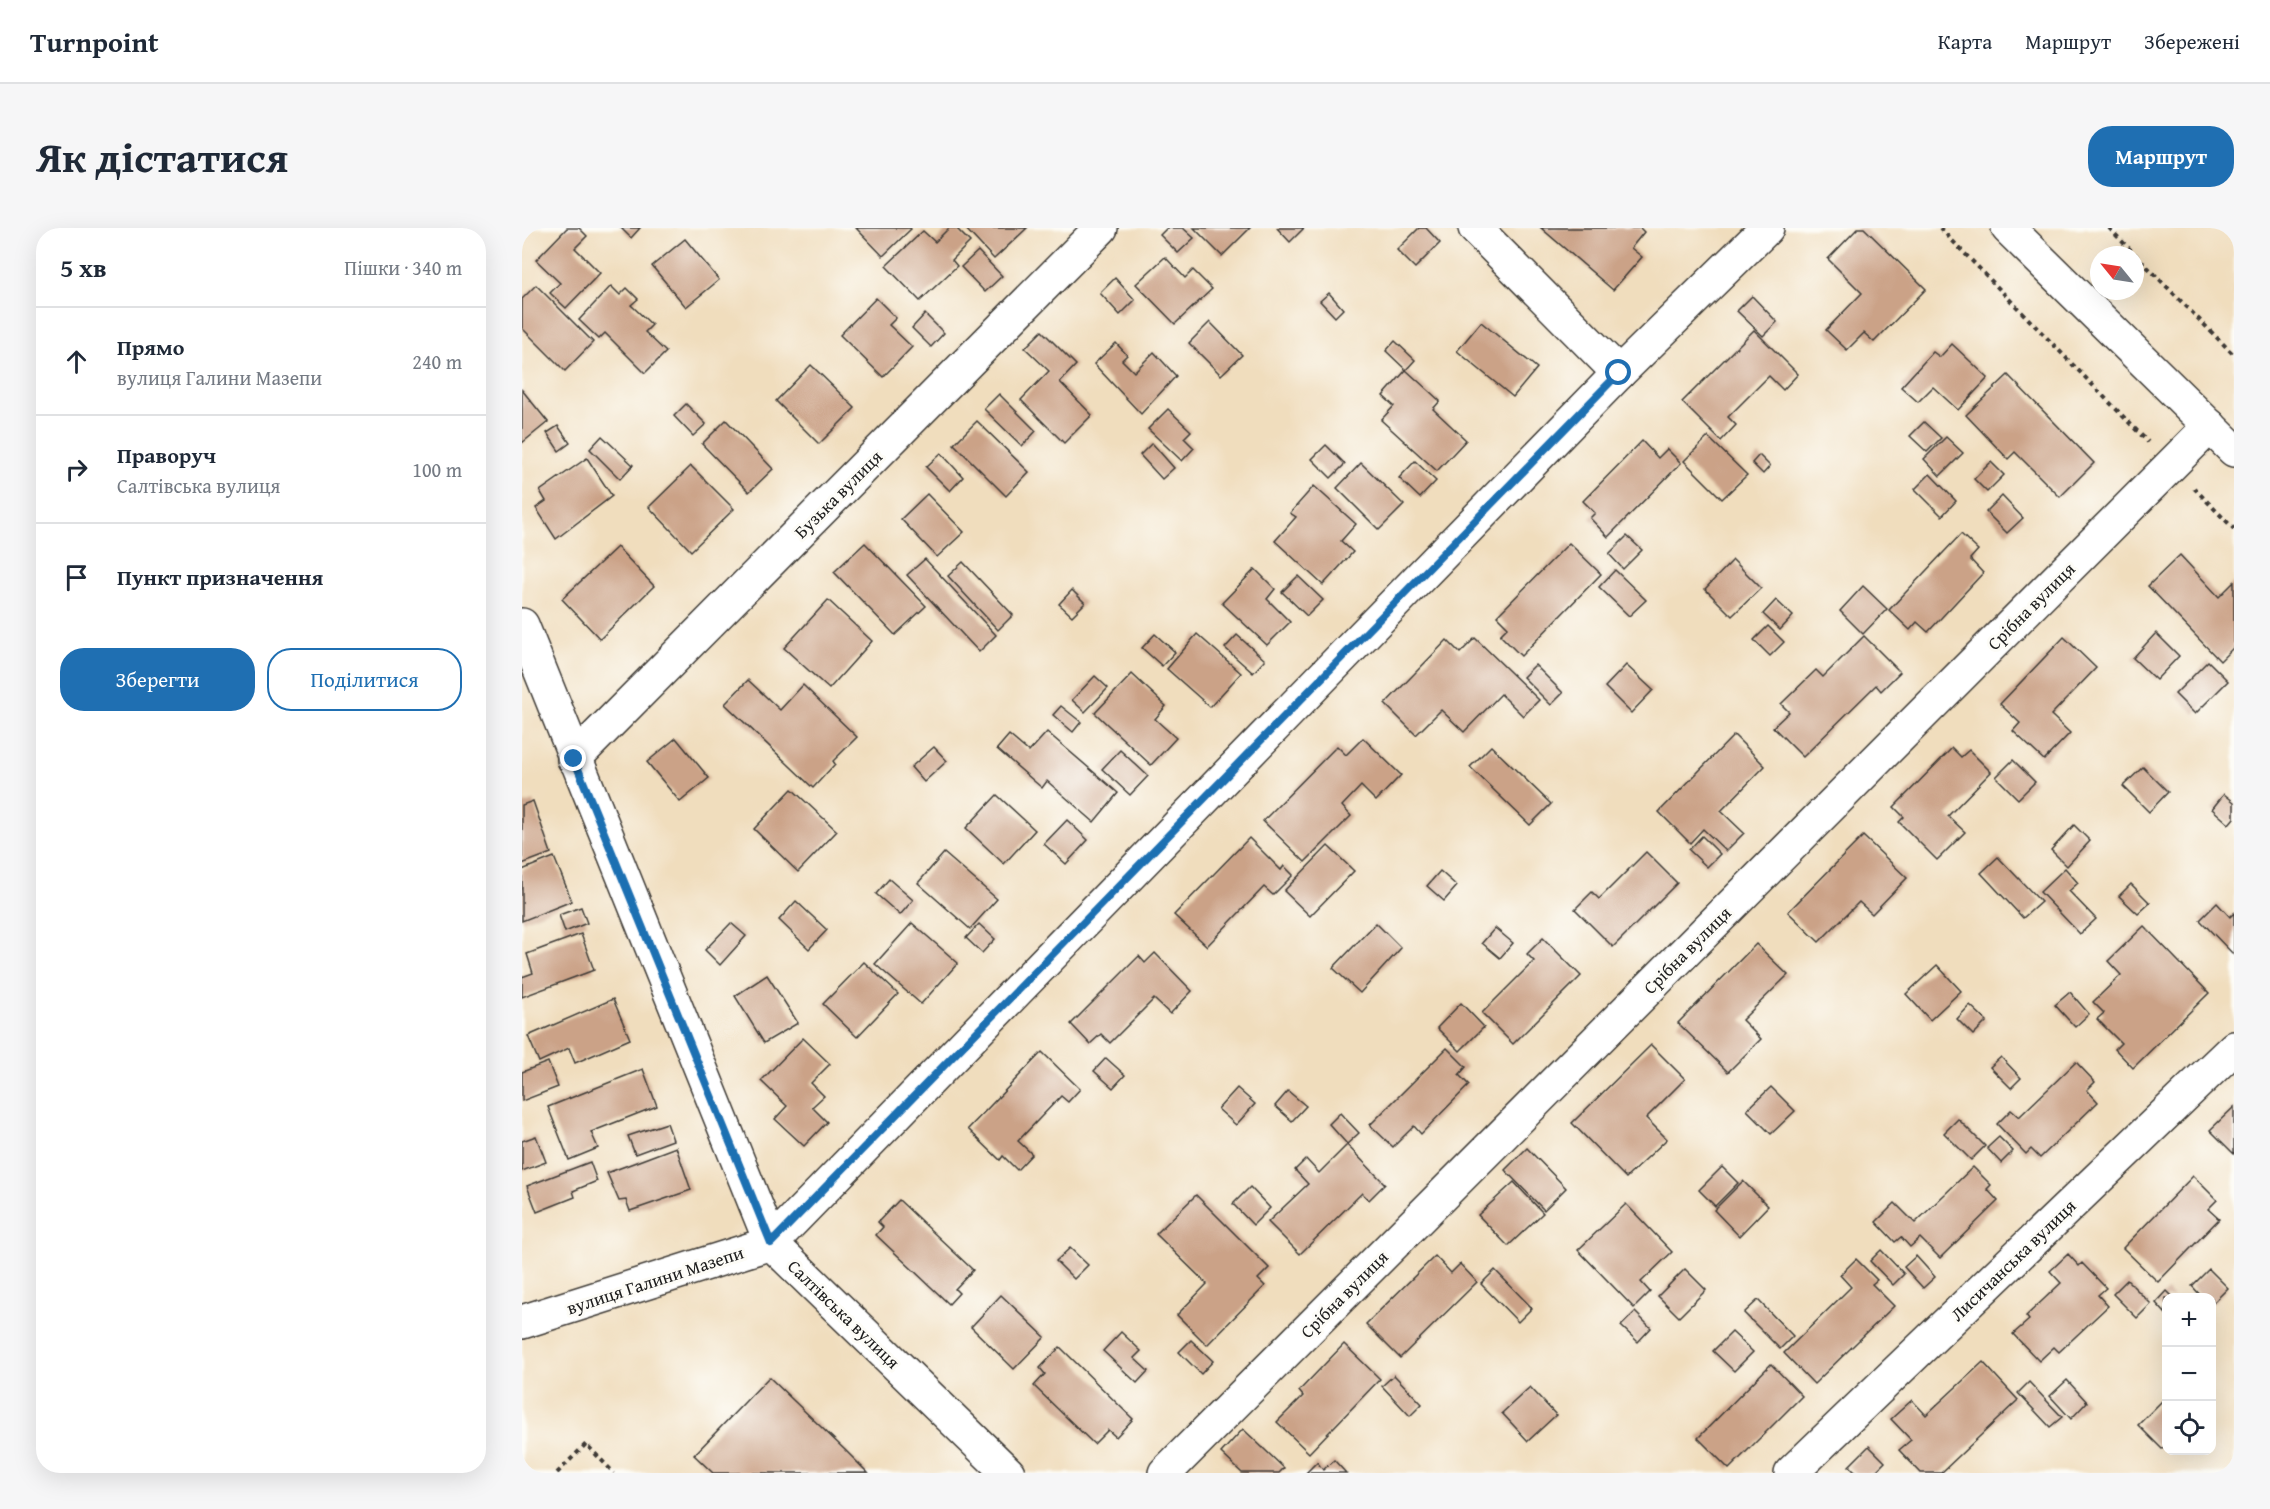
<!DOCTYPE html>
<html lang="uk">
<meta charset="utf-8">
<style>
:root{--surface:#fff;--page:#f6f6f7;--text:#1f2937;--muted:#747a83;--line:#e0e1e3;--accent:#1f6fb2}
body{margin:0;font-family:"Gentium Book Plus",serif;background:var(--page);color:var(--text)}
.controls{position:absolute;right:18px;bottom:18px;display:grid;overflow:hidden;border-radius:12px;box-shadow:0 6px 24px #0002}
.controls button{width:54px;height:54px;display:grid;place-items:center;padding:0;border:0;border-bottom:2px solid var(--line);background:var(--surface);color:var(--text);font:30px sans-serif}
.compass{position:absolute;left:1568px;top:18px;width:54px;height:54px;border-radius:50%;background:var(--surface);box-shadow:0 6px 24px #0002;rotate:300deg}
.stop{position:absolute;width:18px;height:18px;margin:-14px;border:4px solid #1f6fb2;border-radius:50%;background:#fff}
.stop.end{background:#1f6fb2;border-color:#fff;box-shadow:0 2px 6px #0008}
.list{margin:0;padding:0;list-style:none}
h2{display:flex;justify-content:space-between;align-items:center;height:78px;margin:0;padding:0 24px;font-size:26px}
h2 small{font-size:20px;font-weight:400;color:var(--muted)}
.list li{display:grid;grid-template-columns:39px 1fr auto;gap:18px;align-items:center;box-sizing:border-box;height:108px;padding:0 24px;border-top:2px solid var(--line)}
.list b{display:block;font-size:22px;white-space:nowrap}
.list p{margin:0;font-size:20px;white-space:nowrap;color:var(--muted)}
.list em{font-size:20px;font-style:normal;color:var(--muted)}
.actions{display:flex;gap:12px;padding:18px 24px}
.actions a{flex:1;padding:14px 0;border:2px solid var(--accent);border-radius:24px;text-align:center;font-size:21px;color:var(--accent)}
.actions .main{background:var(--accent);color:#fff}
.icon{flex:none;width:33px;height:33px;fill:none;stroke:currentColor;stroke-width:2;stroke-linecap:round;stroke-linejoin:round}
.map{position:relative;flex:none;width:1712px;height:1245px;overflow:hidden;border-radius:24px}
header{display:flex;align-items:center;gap:36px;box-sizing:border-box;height:84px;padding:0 30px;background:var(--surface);border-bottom:2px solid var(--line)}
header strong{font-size:28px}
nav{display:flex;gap:33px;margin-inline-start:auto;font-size:21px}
.intro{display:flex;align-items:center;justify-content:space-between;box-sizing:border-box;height:144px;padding:0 36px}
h1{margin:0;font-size:42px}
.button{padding:15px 27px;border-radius:24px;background:var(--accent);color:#fff;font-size:21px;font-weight:700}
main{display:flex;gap:36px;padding:0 36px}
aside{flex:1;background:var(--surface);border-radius:24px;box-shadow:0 6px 24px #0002}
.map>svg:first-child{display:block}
</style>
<header>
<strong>Turnpoint</strong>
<nav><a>Карта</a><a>Маршрут</a><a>Збережені</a></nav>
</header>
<div class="intro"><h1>Як дістатися</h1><a class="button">Маршрут</a></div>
<main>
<aside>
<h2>5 хв<small>Пішки · 340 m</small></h2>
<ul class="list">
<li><svg class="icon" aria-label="ahead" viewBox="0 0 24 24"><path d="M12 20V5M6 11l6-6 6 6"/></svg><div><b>Прямо</b><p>вулиця Галини Мазепи</p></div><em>240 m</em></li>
<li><svg class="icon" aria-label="right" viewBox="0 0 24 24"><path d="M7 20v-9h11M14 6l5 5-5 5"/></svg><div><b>Праворуч</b><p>Салтівська вулиця</p></div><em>100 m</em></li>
<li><svg class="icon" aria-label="arrive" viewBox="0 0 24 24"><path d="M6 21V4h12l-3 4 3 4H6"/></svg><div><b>Пункт призначення</b></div></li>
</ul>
<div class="actions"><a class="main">Зберегти</a><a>Поділитися</a></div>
</aside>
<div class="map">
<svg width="1712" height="1245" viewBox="0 0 1712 1245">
<rect width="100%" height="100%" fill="#fdfcf7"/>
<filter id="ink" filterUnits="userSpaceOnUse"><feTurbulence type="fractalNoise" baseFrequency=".0167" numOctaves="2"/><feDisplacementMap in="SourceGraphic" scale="12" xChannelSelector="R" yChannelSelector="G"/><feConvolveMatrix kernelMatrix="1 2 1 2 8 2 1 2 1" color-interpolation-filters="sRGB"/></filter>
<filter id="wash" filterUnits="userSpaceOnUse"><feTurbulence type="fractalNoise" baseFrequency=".008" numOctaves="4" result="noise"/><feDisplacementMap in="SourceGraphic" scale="24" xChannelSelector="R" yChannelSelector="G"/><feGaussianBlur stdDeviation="1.35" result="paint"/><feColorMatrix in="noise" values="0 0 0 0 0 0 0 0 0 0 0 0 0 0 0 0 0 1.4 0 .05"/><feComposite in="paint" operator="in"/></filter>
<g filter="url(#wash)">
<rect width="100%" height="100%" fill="#f0ddbd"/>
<g id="blocks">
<g fill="#cba287">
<polygon points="45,0 57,0 65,8 53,20 78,45 44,80 28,65 38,55 14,32"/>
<polygon points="99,0 118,0 109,10"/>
<polygon points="334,0 388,0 389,1 361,28"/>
<polygon points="427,0 434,0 448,14 430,32 435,38 398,73 364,38 401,3 413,14"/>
<polygon points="443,0 505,0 472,31"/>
<polygon points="645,0 661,0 672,10 656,25 638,7"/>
<polygon points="672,0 728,0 700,28"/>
<polygon points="755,0 782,0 768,14"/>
<polygon points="897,0 904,0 918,15 893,40 875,22"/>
<polygon points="1019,0 1118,0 1122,4 1109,20 1120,29 1091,62"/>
<polygon points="1336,0 1342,0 1404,61 1352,114 1342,105 1325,122 1304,102 1340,65 1306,31"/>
<polygon points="163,11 197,52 164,79 130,38"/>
<polygon points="456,23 480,48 463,64 439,39"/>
<polygon points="643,29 663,50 671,42 690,61 653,96 614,56"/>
<polygon points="593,50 613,72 598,87 578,65"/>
<polygon points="14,57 71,114 43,143 0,100 0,71"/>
<polygon points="89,58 98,67 105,60 116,71 109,77 130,97 123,104 144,124 123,145 83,105 77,111 57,92"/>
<polygon points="807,65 821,81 813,89 798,73"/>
<polygon points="1230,68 1255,94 1241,108 1215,83"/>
<polygon points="354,70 374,90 367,97 390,119 361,149 318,107"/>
<polygon points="403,86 422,105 409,119 390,100"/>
<polygon points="688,94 720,127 699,147 667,115"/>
<polygon points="959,94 1015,140 991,169 935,123"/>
<polygon points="1232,102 1276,146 1261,162 1247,148 1206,189 1214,197 1199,213 1160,174"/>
<polygon points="520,103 554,137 538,154 570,187 542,215 499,172 527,143 503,120"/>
<polygon points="873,113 893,132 884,142 918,173 911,181 944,212 915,243 859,192 872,178 861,168 884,142 864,123"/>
<polygon points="594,115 605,127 600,132 612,144 632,124 654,148 619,186 572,136"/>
<polygon points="1430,116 1466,150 1436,182 1411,159 1396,174 1379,159 1411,124 1418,129"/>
<polygon points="289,137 333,180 297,216 254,173"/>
<polygon points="1486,147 1572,235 1538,269 1493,224 1486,231 1444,187"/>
<polygon points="0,162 26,194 0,215"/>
<polygon points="477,166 514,203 500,218 462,181"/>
<polygon points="164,176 184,196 171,208 152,188"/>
<polygon points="646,181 669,203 662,210 672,220 660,233 626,201"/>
<polygon points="204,192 251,241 227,264 180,216"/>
<polygon points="455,193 507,244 484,268 432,216"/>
<polygon points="1402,194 1419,210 1405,224 1388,208"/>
<polygon points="36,198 48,215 37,223 25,205"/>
<polygon points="80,208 111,237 98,251 68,221"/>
<polygon points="1186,209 1225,247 1200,271 1162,233"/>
<polygon points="1424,209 1441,225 1418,248 1402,231"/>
<polygon points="1120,213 1136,230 1145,221 1159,235 1086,309 1068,290 1073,285 1061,273"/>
<polygon points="630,215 652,240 640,251 618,227"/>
<polygon points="804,217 823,236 809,250 790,231"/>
<polygon points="419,225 441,249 428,263 404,239"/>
<polygon points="1237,227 1248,238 1241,246 1230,235"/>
<polygon points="65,230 90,268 34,311 14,280 24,273 18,263"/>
<polygon points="893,233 914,253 898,270 877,250"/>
<polygon points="1469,234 1482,247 1465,264 1452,251"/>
<polygon points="839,235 882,277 857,302 815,260"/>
<polygon points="169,238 212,281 169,323 127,279"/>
<polygon points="1408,246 1434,273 1420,288 1393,261"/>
<polygon points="792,258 834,296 819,313 831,324 801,357 753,313 774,289 768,285"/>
<polygon points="405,266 442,304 415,329 379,291"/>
<polygon points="1480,268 1501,290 1485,305 1464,284"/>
<polygon points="1439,306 1456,322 1448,331 1461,345 1406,404 1395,394 1388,402 1367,382"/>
<polygon points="1105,308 1120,322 1101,341 1087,326"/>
<polygon points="343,315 404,378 373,407 312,344"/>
<polygon points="1047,315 1079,346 999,428 978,407 986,399 975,388"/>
<polygon points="95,319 132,358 78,411 40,371"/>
<polygon points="1658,327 1697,369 1712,354 1712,419 1698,433 1626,358"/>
<polygon points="403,331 474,407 457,424 385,347"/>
<polygon points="1211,332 1239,360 1210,388 1183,361"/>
<polygon points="441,334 491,387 476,402 426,348"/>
<polygon points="733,341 753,361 745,371 768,394 745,417 700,375"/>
<polygon points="1093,342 1124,372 1107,388 1077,359"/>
<polygon points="776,348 801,372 785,388 760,364"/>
<polygon points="1341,358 1365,381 1341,406 1318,383"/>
<polygon points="550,362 563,375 550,388 537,376"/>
<polygon points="306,372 350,413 307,461 262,420"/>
<polygon points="1254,372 1271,388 1258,402 1241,386"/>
<polygon points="1246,398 1262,414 1248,428 1232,412"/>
<polygon points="1634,405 1657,428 1634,452 1611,430"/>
<polygon points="633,406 653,424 640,438 620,420"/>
<polygon points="675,406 719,445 688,479 645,441"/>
<polygon points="715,407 743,432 731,445 703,420"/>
<polygon points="1342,408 1378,444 1359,463 1354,457 1281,529 1251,499 1267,484 1259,476 1294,442 1301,449"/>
<polygon points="1542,409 1574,440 1529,487 1548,505 1522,532 1491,503 1498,495 1478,476"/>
<polygon points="953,410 1017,472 1001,488 979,466 942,504 919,482 894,507 863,476 925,412 938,425"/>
<polygon points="1686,433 1706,453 1673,486 1653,466"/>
<polygon points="1013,437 1041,465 1029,477 1001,449"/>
<polygon points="1104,437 1131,462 1109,485 1083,459"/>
<polygon points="610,446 644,478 633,491 654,510 629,537 573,485"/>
<polygon points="573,448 586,460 563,484 550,472"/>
<polygon points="226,452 258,482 281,457 335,509 311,533 313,536 291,560 203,476"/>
<polygon points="539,478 559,494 551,504 531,487"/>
<polygon points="525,504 596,565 572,594 525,553 520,560 475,521 487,507 507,524"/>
<polygon points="1212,507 1243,538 1199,583 1222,605 1204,623 1181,601 1168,615 1137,584"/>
<polygon points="154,510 187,550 158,574 125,534"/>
<polygon points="841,510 879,547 854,573 839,558 820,578 829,588 783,634 741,593 815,518 824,527"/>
<polygon points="969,518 1029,576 1008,597 948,539"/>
<polygon points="412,519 425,533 402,554 389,539"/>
<polygon points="1430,520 1439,529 1447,522 1469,544 1426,588 1443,604 1415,632 1377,594 1382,589 1372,579"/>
<polygon points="598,522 626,548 608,567 580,541"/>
<polygon points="1491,532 1513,554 1496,571 1474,549"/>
<polygon points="1621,539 1646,564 1627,584 1601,558"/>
<polygon points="270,561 315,603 276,644 232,601"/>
<polygon points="1702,566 1712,574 1712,590 1707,596 1690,581"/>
<polygon points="475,567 513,602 482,636 444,600"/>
<polygon points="11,573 29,625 0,636 0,577"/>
<polygon points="545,592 566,612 544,636 522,616"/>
<polygon points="1552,597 1568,613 1545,638 1529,622"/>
<polygon points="1180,608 1198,626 1185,639 1167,622"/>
<polygon points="1341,608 1385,650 1350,686 1337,674 1297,714 1266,684"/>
<polygon points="727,610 759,642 762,638 771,647 751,667 742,659 685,718 652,687"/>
<polygon points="806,618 832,643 788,688 762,663"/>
<polygon points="1124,624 1155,655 1091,719 1053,681 1070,664 1077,671"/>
<polygon points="422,625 475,671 448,701 396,655"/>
<polygon points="32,629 50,673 0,693 0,642"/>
<polygon points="1476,629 1519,674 1501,690 1459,645"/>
<polygon points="1543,640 1556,655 1547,663 1574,691 1558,706 1518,664"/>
<polygon points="918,643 935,658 922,673 905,658"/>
<polygon points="367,651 391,672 378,687 354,666"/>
<polygon points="1609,656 1628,675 1616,686 1597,668"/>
<polygon points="274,673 305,702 287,721 257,692"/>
<polygon points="1695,675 1708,689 1712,685 1712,727 1678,692"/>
<polygon points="59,679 65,695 43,704 37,687"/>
<polygon points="209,695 224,708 198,737 183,722"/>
<polygon points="390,695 436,735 399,776 353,736"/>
<polygon points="854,695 879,720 838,765 811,740"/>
<polygon points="457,696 473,711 460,725 444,710"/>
<polygon points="1622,698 1687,765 1611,840 1593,821 1599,815 1575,791 1582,785 1571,774 1599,747 1586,733"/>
<polygon points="973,700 991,715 978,730 960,715"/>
<polygon points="59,706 72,742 0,769 0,749 11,745 5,726"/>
<polygon points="1021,710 1059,748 991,816 960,785 1012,733 1005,726"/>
<polygon points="1234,716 1266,747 1220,792 1239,811 1206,844 1156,795"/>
<polygon points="633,725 670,763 648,786 632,771 588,815 579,806 568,816 549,796 617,728 623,735"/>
<polygon points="342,734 376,766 335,809 301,776"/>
<polygon points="1415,737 1439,763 1408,792 1384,766"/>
<polygon points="245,747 276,795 242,815 213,768"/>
<polygon points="1548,764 1567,786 1553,799 1533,777"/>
<polygon points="91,771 108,811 53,835 47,820 17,834 6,808"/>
<polygon points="939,775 962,799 938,823 915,800"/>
<polygon points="1448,777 1465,793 1451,807 1435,791"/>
<polygon points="281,810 308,836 289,855 302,868 290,879 305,894 282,918 253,891 265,878 239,853"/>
<polygon points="1129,817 1163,851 1124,890 1145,911 1104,950 1050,895"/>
<polygon points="925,820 944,839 937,847 947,857 899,906 892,898 871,919 848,897"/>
<polygon points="520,824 558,861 546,874 539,868 496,913 510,926 495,942 481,928 478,932 446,901"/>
<polygon points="1479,829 1499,850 1489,860 1468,839"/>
<polygon points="584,830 603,847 591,860 572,843"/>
<polygon points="26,834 36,859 0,873 0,844"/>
<polygon points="1554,834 1573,854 1565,862 1576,874 1518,930 1509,921 1504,926 1475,896 1489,882 1497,889"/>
<polygon points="121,841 135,878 69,904 76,920 47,932 26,879"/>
<polygon points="1249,859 1273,883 1249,906 1225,882"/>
<polygon points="715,860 733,876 714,897 696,881"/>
<polygon points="766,863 784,878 770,893 753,878"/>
<polygon points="1712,879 1712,926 1688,902"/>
<polygon points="818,885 837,905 825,916 807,896"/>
<polygon points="1436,891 1463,918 1449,932 1422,905"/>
<polygon points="145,895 151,912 113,926 106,908"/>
<polygon points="14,908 24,934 0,943 0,913"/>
<polygon points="1477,909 1491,923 1479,935 1465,920"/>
<polygon points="825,917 863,956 847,972 840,965 778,1026 746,994 786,956 773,942 784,931 797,945"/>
<polygon points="154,919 169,962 108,983 104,972 97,973 85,945"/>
<polygon points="1005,920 1044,960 1022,982 983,942"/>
<polygon points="68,934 75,953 51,963 53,969 15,984 5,958"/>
<polygon points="1200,939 1216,955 1193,978 1177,962"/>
<polygon points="1451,939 1469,957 1465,961 1476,973 1418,1030 1398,1010 1388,1019 1379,1009 1373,1014 1354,994 1373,975 1393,995"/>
<polygon points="1671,948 1695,972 1686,981 1697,991 1636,1054 1601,1020"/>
<polygon points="1221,953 1246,978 1217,1008 1192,982"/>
<polygon points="992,954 1021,985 986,1018 956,987"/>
<polygon points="728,959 748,980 731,997 711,976"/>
<polygon points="674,967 747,1040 736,1051 743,1058 685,1117 655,1087 685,1056 634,1006"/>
<polygon points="377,972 451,1042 433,1061 437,1065 427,1076 354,1007 361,999 356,994"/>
<polygon points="1104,976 1150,1024 1119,1054 1128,1064 1112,1080 1056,1022"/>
<polygon points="548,1020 566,1037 552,1051 534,1033"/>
<polygon points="1359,1022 1382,1046 1371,1057 1348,1033"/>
<polygon points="1546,1026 1557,1038 1560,1035 1584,1060 1576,1067 1586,1078 1537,1124 1532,1119 1517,1133 1491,1106 1507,1092 1504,1088 1539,1055 1528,1043"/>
<polygon points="913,1028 929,1045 938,1036 955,1054 878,1130 844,1096"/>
<polygon points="1394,1028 1413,1049 1401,1060 1382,1039"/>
<polygon points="1334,1031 1355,1052 1350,1056 1372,1078 1292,1156 1262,1125 1329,1059 1318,1047"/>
<polygon points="1163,1041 1184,1062 1157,1089 1136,1068"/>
<polygon points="1687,1041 1706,1060 1690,1076 1690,1070 1681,1070 1670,1058"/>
<polygon points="973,1042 1010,1080 996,1094 959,1056"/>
<polygon points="1605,1052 1629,1076 1615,1090 1591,1066"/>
<polygon points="1645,1063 1652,1070 1644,1070 1644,1086 1634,1075"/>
<polygon points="479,1067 523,1109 492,1141 449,1099"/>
<polygon points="1236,1072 1271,1108 1258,1121 1222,1085"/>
<polygon points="1113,1084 1129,1100 1116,1114 1099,1098"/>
<polygon points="599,1104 619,1123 612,1130 626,1143 615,1155 581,1123"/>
<polygon points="1210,1104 1231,1124 1212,1143 1191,1123"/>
<polygon points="669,1112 691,1133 679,1146 657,1124"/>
<polygon points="822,1116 858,1151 787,1225 755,1194 781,1168 777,1163"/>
<polygon points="538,1119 611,1191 594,1209 586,1202 572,1216 512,1158 523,1146 518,1140"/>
<polygon points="1461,1134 1496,1172 1419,1245 1399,1245 1377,1222 1389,1212 1369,1191 1390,1172 1404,1187"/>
<polygon points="1249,1136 1280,1168 1207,1241 1176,1210"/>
<polygon points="872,1147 900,1176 888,1188 860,1158"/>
<polygon points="247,1149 323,1222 346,1245 191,1245 172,1227"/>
<polygon points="1545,1152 1565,1174 1549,1191 1528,1168"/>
<polygon points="1507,1154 1540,1189 1528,1199 1496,1165"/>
<polygon points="1008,1159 1034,1187 1006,1213 980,1185"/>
<polygon points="1644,1169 1644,1217 1640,1221 1616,1197"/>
<polygon points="721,1201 762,1240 757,1245 720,1245 699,1225"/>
<polygon points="1347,1218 1363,1234 1352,1245 1334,1245 1327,1238"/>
<polygon points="812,1232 824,1245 784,1245 795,1234 801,1242"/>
</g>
</g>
</g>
<g filter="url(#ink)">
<use href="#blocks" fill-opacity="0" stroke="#3c3934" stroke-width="1.5"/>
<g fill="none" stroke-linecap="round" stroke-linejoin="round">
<g stroke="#3c3934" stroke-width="36">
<g id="minor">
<polyline points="953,0 1097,145"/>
<polyline points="1486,0 1712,222"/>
<polyline points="0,397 249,1015 486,1245"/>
<polyline points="52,531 579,0"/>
<polyline points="0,1094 249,1015 1097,145 1245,0"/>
<polyline points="643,1245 1688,198"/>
<polyline points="1269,1245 1712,820"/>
</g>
</g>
<g stroke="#3c3934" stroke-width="4" stroke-dasharray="4.5 4.5" stroke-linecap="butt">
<polyline points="1418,0 1626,214"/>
<polyline points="1587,0 1712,127"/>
<polyline points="1672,260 1712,301"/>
<polyline points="35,1245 64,1216 92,1245"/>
</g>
<use href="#minor" stroke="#fff" stroke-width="33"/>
</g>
</g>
<g fill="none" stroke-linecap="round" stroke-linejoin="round" filter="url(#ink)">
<polyline stroke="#1f6fb2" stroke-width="8" points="52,531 249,1015 1097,145"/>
</g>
<g text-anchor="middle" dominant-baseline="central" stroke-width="6" stroke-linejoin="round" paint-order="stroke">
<g font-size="18" fill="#1c1c1c" stroke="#fdfcf7">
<text transform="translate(316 266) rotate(-45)">Бузька вулиця</text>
<text transform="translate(1509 378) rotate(-45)">Срібна вулиця</text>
<text transform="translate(1165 722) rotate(-45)">Срібна вулиця</text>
<text transform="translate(1491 1032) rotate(-44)">Лисичанська вулиця</text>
<text transform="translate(133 1052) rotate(-18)">вулиця Галини Мазепи</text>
<text transform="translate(822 1066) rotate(-45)">Срібна вулиця</text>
<text transform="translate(322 1086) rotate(44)">Салтівська вулиця</text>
</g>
</g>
</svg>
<div class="controls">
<button>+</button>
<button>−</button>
<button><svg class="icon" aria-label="locate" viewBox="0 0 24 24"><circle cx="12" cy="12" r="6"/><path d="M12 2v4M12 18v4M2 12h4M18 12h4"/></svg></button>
</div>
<svg class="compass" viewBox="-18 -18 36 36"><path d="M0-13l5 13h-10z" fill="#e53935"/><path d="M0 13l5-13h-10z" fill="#747a83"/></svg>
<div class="stop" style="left:1097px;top:145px"></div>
<div class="stop end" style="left:52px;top:531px"></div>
</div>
</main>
